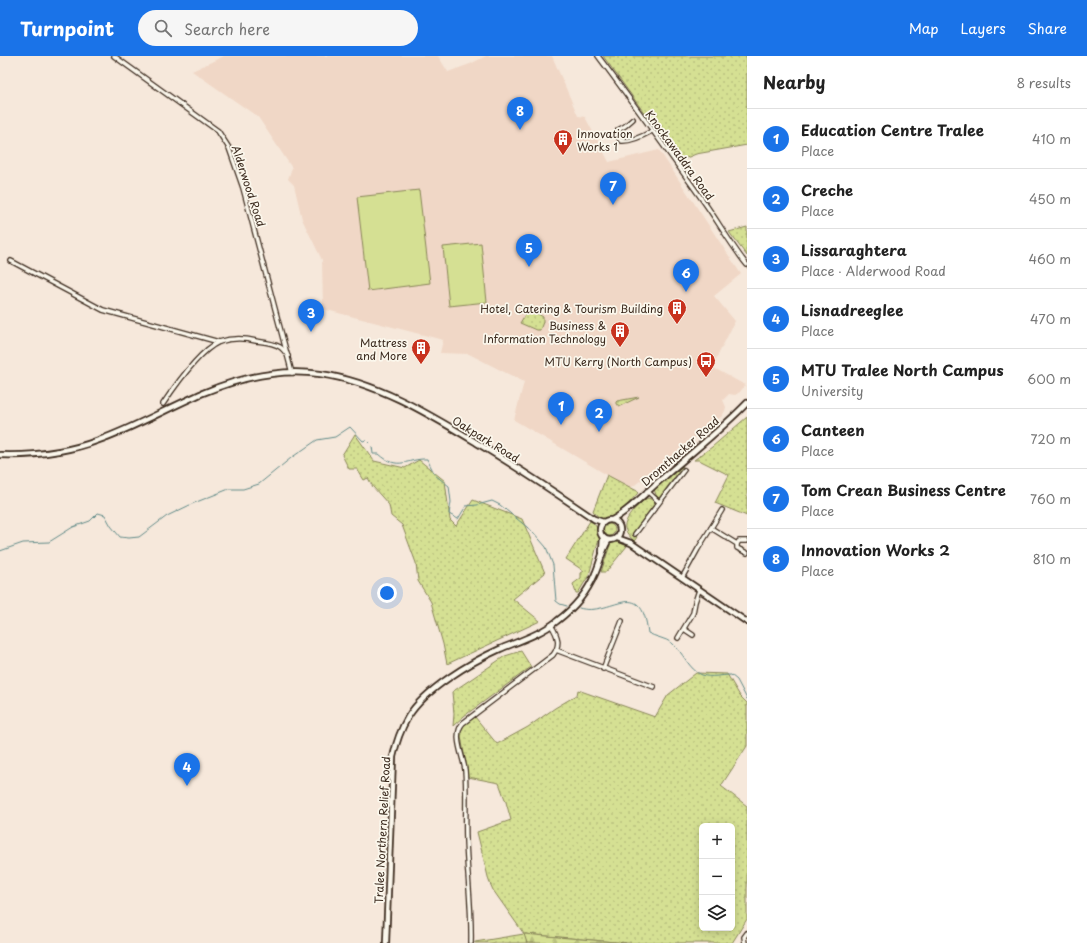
<!DOCTYPE html>
<meta charset="utf-8">
<style>
:root{--surface:#fff;--page:#f6f6f6;--text:#222;--muted:#767676;--line:#e0e0e0;--accent:#1a73e8}
body{margin:0;font-family:"Playpen Sans",sans-serif;background:var(--page);color:var(--text)}
.controls{position:absolute;right:12px;bottom:12px;display:grid;overflow:hidden;border-radius:6px;box-shadow:0 2px 10px #0003}
.controls button{width:36px;height:36px;display:grid;place-items:center;padding:0;border:0;border-bottom:1px solid var(--line);background:var(--surface);color:var(--text);font:20px sans-serif}
.you{position:absolute;left:387px;top:537px;width:14px;height:14px;margin:-10px;border:3px solid #fff;border-radius:50%;background:#1a73e8;box-shadow:0 0 0 6px #1a73e833}
.badge{display:grid;place-items:center;width:26px;height:26px;border-radius:50%;background:var(--accent);color:#fff;font-size:13px;font-weight:700}
.pin{position:absolute;translate:-50% -33px;filter:drop-shadow(0 1px 2px #0008)}
.pin::after{content:'';position:absolute;top:21px;width:14px;height:12px;background:inherit;clip-path:polygon(0 0,100% 0,50% 100%)}
.list{margin:0;padding:0;list-style:none}
h2{display:flex;justify-content:space-between;align-items:center;height:52px;margin:0;padding:0 16px;font-size:17px}
h2 small{font-size:13px;font-weight:400;color:var(--muted)}
.list li{display:grid;grid-template-columns:26px 1fr auto;gap:12px;align-items:center;box-sizing:border-box;height:60px;padding:0 16px;border-top:1px solid var(--line)}
.list b{display:block;font-size:15px;white-space:nowrap}
.list p{margin:0;font-size:13px;white-space:nowrap;color:var(--muted)}
.list em{font-size:13px;font-style:normal;color:var(--muted)}
.icon{flex:none;width:22px;height:22px;fill:none;stroke:currentColor;stroke-width:2;stroke-linecap:round;stroke-linejoin:round}
.map{position:relative;flex:none;width:747px;height:887px;overflow:hidden}
header{display:flex;align-items:center;gap:24px;box-sizing:border-box;height:56px;padding:0 20px;background:var(--accent);color:#fff}
header strong{font-size:19px}
nav{display:flex;gap:22px;margin-inline-start:auto;font-size:14px}
.search{width:280px;height:36px;background:var(--page);display:flex;align-items:center;gap:10px;box-sizing:border-box;padding:0 14px;border-radius:22px;color:var(--muted);font-size:15px}
main{display:flex}
aside{flex:1;background:var(--surface)}
.map>svg:first-child{display:block}
</style>
<header>
<strong>Turnpoint</strong>
<div class="search"><svg class="icon" aria-label="search" viewBox="0 0 24 24"><circle cx="10" cy="10" r="6"/><path d="M15 15l6 6"/></svg>Search here</div>
<nav><a>Map</a><a>Layers</a><a>Share</a></nav>
</header>
<main>
<div class="map">
<svg width="747" height="887" viewBox="0 0 747 887">
<defs>
<pattern id="grass-dots" width="8" height="8" patternUnits="userSpaceOnUse"><rect width="8" height="8" fill="#d5e093"/><path d="M2 2h.1M6 6h.1" fill="none" stroke="#b8c07e" stroke-width="1.8" stroke-linecap="round"/></pattern>
<pattern id="forest-firs" width="22" height="20" patternUnits="userSpaceOnUse"><rect width="22" height="20" fill="#d5e093"/><path d="M5 1l3.5 6h-7zM16 11l3.5 6h-7z" fill="#b8c07e"/></pattern>
</defs>
<rect width="100%" height="100%" fill="#f6e8db"/>
<filter id="ink" filterUnits="userSpaceOnUse"><feTurbulence type="fractalNoise" baseFrequency=".025" numOctaves="2"/><feDisplacementMap in="SourceGraphic" scale="8" xChannelSelector="R" yChannelSelector="G"/><feConvolveMatrix kernelMatrix="1 2 1 2 8 2 1 2 1" color-interpolation-filters="sRGB"/></filter>
<g filter="url(#ink)">
<polygon fill="#f0d7c6" points="224,0 438,0 448,16 470,8 486,0 552,0 578,60 585,61 609,106 659,94 741,218 714,240 735,265 712,311 745,329 740,336 735,339 729,338 723,344 726,351 725,355 722,360 631,432 607,419 514,364 524,326 469,298 440,297 443,284 323,253 322,204 302,163 294,129 288,123 292,112 258,61 192,15"/>
<g fill="url(#grass-dots)" stroke="#888558" fill-rule="evenodd">
<polygon points="603,0 747,0 747,89 696,98 679,105"/>
<polygon points="747,171 747,200 729,176"/>
<polygon points="529,252 543,261 543,266 540,274 536,274 520,267"/>
<polygon points="639,341 620,350 616,348 616,346 617,345"/>
<polygon points="747,361 747,460 715,447 729,419 699,404 694,404 712,391"/>
<polygon points="355,378 374,405 405,412 419,404 445,425 450,464 456,470 473,444 522,463 545,517 513,543 540,565 447,608 443,588 431,546 418,525 416,507 402,469 391,460 389,449 373,431 368,422 364,424 357,413 349,413 342,399"/>
<polygon points="683,410 659,442 656,439 654,433"/>
<path d="M607,419L639,436C631,444 614,467 600,462C598,461 595,457 593,455Z"/>
<path d="M648,442L653,444L655,447L633,477L637,481L635,484L636,488C633,483 626,478 625,472C623,464 640,445 648,442Z"/>
<path d="M590,465C597,468 599,477 601,484L598,486L589,519L578,537H576L573,528L581,522V517L584,515L566,503Z"/>
<circle cx="609" cy="474" r="6"/>
<polygon points="618,486 627,490 606,516 601,516 610,489 611,487"/>
<polygon points="521,595 531,611 464,660 453,670 454,658 452,636 505,600"/>
<path d="M696,617L727,618L740,640L747,647V690L721,730L747,750V863L732,887H626L525,878L527,887H475V886L524,878L493,834L489,825L477,776L511,764L506,746L499,727L468,721L460,674L464,668L475,661L497,688L528,671L555,652L577,639L578,634L655,661L668,639ZM702,770H732V872H702Z"/>
</g>
<polygon fill="url(#forest-firs)" stroke="#888558" points="524,878 626,887 527,887"/>
<g fill="#d5e093" stroke="#888558">
<polygon points="419,134 430,227 368,235 357,141"/>
<polygon points="481,187 487,246 449,250 443,191"/>
</g>
<g fill="none" stroke-linecap="round" stroke-linejoin="round">
<g stroke="#608a88" stroke-width="1">
<path d="M0,495L23,487L49,486L73,471L90,465L98,457L105,459L111,470L120,481L129,482L139,481L167,460L194,447L229,433H243L259,428L291,402L317,384L335,381L350,371L363,385L366,384L372,390L373,398H379C399,416 407,402 427,403L435,419L449,430L451,446L449,458L458,463L466,450L477,449L492,445L500,449L533,476L546,491L553,509L556,545L560,548L567,550"/>
<path d="M579,552C611,562 641,518 648,577C655,581 665,582 672,587C683,596 689,614 702,619C710,622 722,619 731,619L737,624L747,643"/>
</g>
<g stroke="#3b2a1e" stroke-width="6">
<g id="street">
<polyline points="114,0 218,75 229,92 243,132 292,317"/>
<path d="M598,0C634,48 669,97 704,146C719,167 731,189 747,209"/>
<path d="M633,63L625,70L618,74L617,79L621,85C631,86 643,80 652,75"/>
<polyline points="11,205 103,254 219,286"/>
<path d="M163,348C175,330 199,295 219,286C231,282 244,282 256,285C263,286 274,287 280,291C283,293 286,297 288,300"/>
<polyline points="647,435 659,446"/>
<polyline points="711,472 737,488 739,485 747,485"/>
<polyline points="635,478 684,414"/>
<polyline points="737,488 737,492 747,497"/>
<polyline points="682,522 698,493 722,454"/>
<polyline points="684,573 693,579"/>
<polyline points="678,582 693,557 695,546 699,534"/>
<polyline points="556,594 654,631"/>
<polyline points="603,613 622,565"/>
<path d="M471,887C472,852 467,818 466,784C465,761 467,737 465,714C463,699 452,679 463,667L553,599C561,588 558,580 551,569"/>
<polyline points="745,887 744,881 747,877"/>
</g>
</g>
<g stroke="#3b2a1e" stroke-width="8">
<g id="secondary">
<path d="M0,399C33,400 68,396 99,384C135,371 168,352 203,337C239,322 281,312 320,318C377,326 429,358 477,387C517,411 556,437 594,463L603,466"/>
<circle cx="610" cy="474" r="10"/>
<path d="M612,464C632,453 647,435 664,421C692,396 721,374 747,347"/>
<polyline points="617,482 631,487 747,566"/>
<polyline points="602,496 603,481"/>
<path d="M386,887L393,701C396,687 401,673 408,661C425,633 471,606 500,593C519,585 541,578 557,565C573,553 587,537 595,518C600,507 602,495 608,485"/>
</g>
</g>
<use href="#street" stroke="#fbf7ec" stroke-width="3.5"/>
<use href="#secondary" stroke="#fbf7ec" stroke-width="4.5"/>
</g>
</g>
<defs>
<g id="building-pin" transform="scale(1)"><path d="M0 17L-7.5 6A9.5 9.5 0 1 1 7.5 6Z" fill="#c8321e" stroke="#fbf7ec"/><path d="M-4-6H4V6H1V3H-1V6H-4ZM-2.5-4.3h1.7v1.8h-1.7ZM.8-4.3h1.7v1.8H.8ZM-2.5-1h1.7V.8h-1.7ZM.8-1h1.7V.8H.8Z" fill="#fff"/></g>
<g id="bus-pin" transform="scale(1)"><path d="M0 17L-7.5 6A9.5 9.5 0 1 1 7.5 6Z" fill="#c8321e" stroke="#fbf7ec"/><path d="M-5-6H5V4H4V6H2V4H-2V6H-4V4H-5ZM-3.5-4V0h7V-4ZM-3.5 1.2v1.5H-2V1.2ZM2 1.2v1.5H3.5V1.2Z" fill="#fff"/></g>
</defs>
<g fill-rule="evenodd">
<use href="#building-pin" x="563" y="83"/>
<use href="#building-pin" x="677" y="252"/>
<use href="#building-pin" x="620" y="275"/>
<use href="#building-pin" x="421" y="292"/>
<use href="#bus-pin" x="706" y="305"/>
</g>
<g text-anchor="middle" dominant-baseline="central" stroke-width="3.5" stroke-linejoin="round" paint-order="stroke">
<g font-size="11" fill="#3b2a1e" stroke="#fbf7ec" text-anchor="end">
<text x="577" y="77" text-anchor="start">Innovation<tspan x="577" dy="13">Works 1</tspan></text>
<text x="663" y="252">Hotel, Catering &amp; Tourism Building</text>
<text x="606" y="269">Business &amp;<tspan x="606" dy="13">Information Technology</tspan></text>
<text x="407" y="286">Mattress<tspan x="407" dy="13">and More</tspan></text>
<text x="692" y="305">MTU Kerry (North Campus)</text>
</g>
<g font-size="11" fill="#3b2a1e" stroke="#fbf7ec">
<text transform="translate(680 99) rotate(54)">Knockawaddra Road</text>
<text transform="translate(249 130) rotate(72)">Alderwood Road</text>
<text transform="translate(486 383) rotate(32)">Oakpark Road</text>
<text transform="translate(680 395) rotate(-41)">Dromthacker Road</text>
<text transform="translate(382 774) rotate(-87)">Tralee Northern Relief Road</text>
</g>
</g>
</svg>
<div class="controls">
<button>+</button>
<button>−</button>
<button><svg class="icon" aria-label="layers" viewBox="0 0 24 24"><path d="M12 4l9 5-9 5-9-5zM3 14l9 5 9-5"/></svg></button>
</div>
<div class="you"></div>
<div class="pin badge" style="left:561px;top:369px">1</div>
<div class="pin badge" style="left:599px;top:376px">2</div>
<div class="pin badge" style="left:311px;top:276px">3</div>
<div class="pin badge" style="left:187px;top:730px">4</div>
<div class="pin badge" style="left:529px;top:211px">5</div>
<div class="pin badge" style="left:686px;top:236px">6</div>
<div class="pin badge" style="left:613px;top:149px">7</div>
<div class="pin badge" style="left:520px;top:74px">8</div>
</div>
<aside>
<h2>Nearby<small>8 results</small></h2>
<ul class="list">
<li><span class="badge">1</span><div><b>Education Centre Tralee</b><p>Place</p></div><em>410 m</em></li>
<li><span class="badge">2</span><div><b>Creche</b><p>Place</p></div><em>450 m</em></li>
<li><span class="badge">3</span><div><b>Lissaraghtera</b><p>Place · Alderwood Road</p></div><em>460 m</em></li>
<li><span class="badge">4</span><div><b>Lisnadreeglee</b><p>Place</p></div><em>470 m</em></li>
<li><span class="badge">5</span><div><b>MTU Tralee North Campus</b><p>University</p></div><em>600 m</em></li>
<li><span class="badge">6</span><div><b>Canteen</b><p>Place</p></div><em>720 m</em></li>
<li><span class="badge">7</span><div><b>Tom Crean Business Centre</b><p>Place</p></div><em>760 m</em></li>
<li><span class="badge">8</span><div><b>Innovation Works 2</b><p>Place</p></div><em>810 m</em></li>
</ul>
</aside>
</main>
